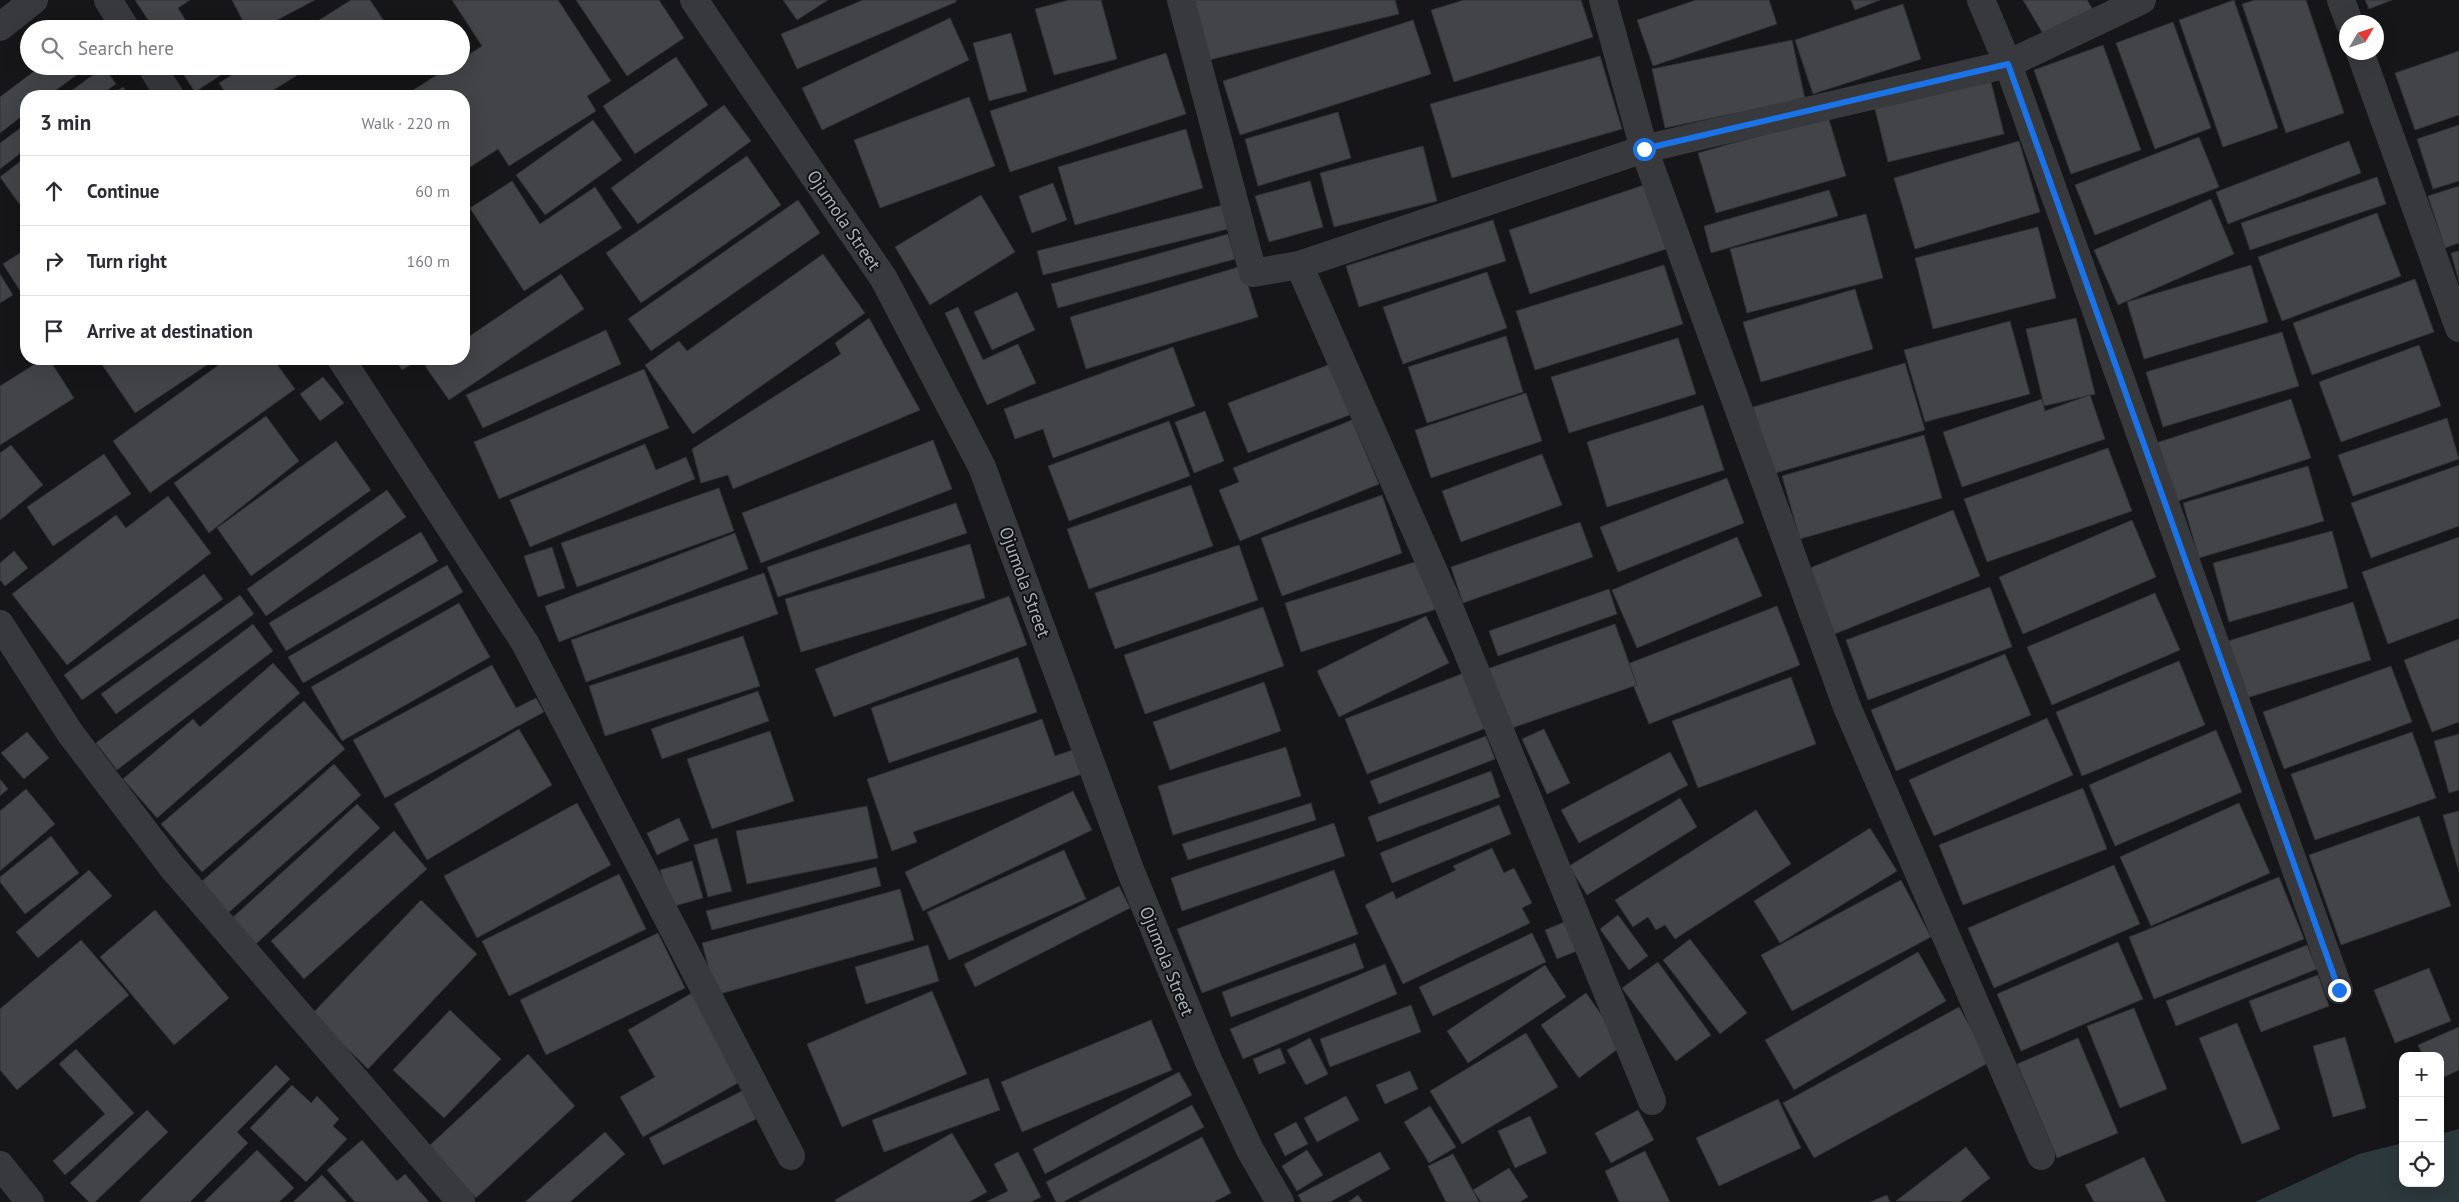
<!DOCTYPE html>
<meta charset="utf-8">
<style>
:root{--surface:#fff;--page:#f7f7f7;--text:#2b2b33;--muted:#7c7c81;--line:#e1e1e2}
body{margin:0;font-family:"PT Sans",sans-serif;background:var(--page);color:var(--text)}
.controls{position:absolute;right:15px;bottom:15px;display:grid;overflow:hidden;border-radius:10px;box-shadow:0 5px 20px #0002}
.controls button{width:45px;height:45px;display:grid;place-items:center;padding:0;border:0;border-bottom:1px solid var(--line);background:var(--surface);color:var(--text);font:25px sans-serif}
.compass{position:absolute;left:2339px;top:15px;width:45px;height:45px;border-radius:50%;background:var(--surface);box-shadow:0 5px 20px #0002;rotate:51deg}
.stop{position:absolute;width:15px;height:15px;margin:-11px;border:4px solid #1a73e8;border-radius:50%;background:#fff}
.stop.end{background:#1a73e8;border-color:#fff;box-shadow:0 1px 5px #0008}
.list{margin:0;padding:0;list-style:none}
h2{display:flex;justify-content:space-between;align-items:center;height:65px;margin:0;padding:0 20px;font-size:21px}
h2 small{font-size:16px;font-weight:400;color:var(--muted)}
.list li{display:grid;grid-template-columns:32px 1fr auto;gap:15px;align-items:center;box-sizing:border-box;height:70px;padding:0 20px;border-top:1px solid var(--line)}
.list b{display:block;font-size:19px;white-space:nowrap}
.list em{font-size:16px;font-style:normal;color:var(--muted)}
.icon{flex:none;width:28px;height:28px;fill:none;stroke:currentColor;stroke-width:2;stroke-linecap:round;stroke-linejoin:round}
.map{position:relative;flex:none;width:2459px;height:1202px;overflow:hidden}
.search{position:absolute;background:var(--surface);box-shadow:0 5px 20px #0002;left:20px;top:20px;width:450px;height:55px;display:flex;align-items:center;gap:12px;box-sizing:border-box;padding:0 18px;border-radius:28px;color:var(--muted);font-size:19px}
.panel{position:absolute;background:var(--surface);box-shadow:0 5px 20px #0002;left:20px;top:90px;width:450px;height:275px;border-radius:20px}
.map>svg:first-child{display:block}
</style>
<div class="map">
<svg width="2459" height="1202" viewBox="0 0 2459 1202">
<rect width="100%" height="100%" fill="#161618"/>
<polygon fill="#2c383c" points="2459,1129 2459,1202 2255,1202 2359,1154 2403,1143 2403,1183 2440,1183 2440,1134"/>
<g fill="#424448" stroke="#303134">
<polygon points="135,0 190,0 178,8 191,29 154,29"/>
<polygon points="232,0 315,0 260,29 247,29"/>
<polygon points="351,0 370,0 384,21 371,29 305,29"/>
<polygon points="452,0 558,0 611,81 587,96 596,111 509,166 498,149 464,171 464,96 404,96 451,66 461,66 461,60 482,46"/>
<polygon points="576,0 659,0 684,38 627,76"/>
<polygon points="783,0 828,0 797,20"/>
<polygon points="863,0 956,0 956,2 797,69 781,34"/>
<polygon points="1069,0 1101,0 1117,59 1054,75 1035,9"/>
<polygon points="1194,0 1395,0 1399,14 1209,60"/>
<polygon points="1464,0 1581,0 1593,37 1454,82 1431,10"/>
<polygon points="1696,0 1769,0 1777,24 1653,66 1637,20"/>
<polygon points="1851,0 1880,0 1855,10"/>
<polygon points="2023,0 2087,0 2095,13 2048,42"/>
<polygon points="2234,0 2278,128 2223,147 2179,20"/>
<polygon points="2255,0 2306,0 2344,113 2286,133 2242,4"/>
<polygon points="2365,0 2392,0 2369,9"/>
<polygon points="1903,4 1921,59 1813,94 1795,40"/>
<polygon points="950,18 969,60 822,130 802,88"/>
<polygon points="1413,20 1431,74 1240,135 1223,81"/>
<polygon points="2173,22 2211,128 2155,149 2116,43"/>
<polygon points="1011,33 1027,91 989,101 973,43"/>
<polygon points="1792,40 1805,99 1665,128 1652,69"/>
<polygon points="2103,45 2141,150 2071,174 2034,70"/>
<polygon points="2459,51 2459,115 2415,130 2395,73"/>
<polygon points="1166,53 1186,114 1010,172 990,111"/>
<polygon points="1600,56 1622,129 1452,178 1430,104"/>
<polygon points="676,57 708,105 635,154 603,106"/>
<polygon points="41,66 72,66 78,74 48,96 26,96 26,113 0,133 0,97"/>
<polygon points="178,66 215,66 221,75 195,92"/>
<polygon points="246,66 312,66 264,96 228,96 219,83"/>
<polygon points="104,67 116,84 99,96 64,96"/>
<polygon points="1990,78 2004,134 1888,162 1874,105"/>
<polygon points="123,87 130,96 110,96"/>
<polygon points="969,97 995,166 880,208 854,140"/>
<polygon points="724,105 751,141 638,224 611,188"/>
<polygon points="1338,112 1351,158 1258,186 1245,139"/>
<polygon points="1828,116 1846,176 1716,213 1698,153"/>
<polygon points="593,120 622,160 545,215 516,175"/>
<polygon points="26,124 26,149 0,169 0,143"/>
<polygon points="2459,125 2459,181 2433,189 2417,139"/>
<polygon points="1186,129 1203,188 1075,225 1058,167"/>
<polygon points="2199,137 2219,187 2095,235 2075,185"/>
<polygon points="2019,141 2040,212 1915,249 1894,178"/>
<polygon points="2349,141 2361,173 2228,224 2216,192"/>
<polygon points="1423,146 1437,201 1334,227 1320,173"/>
<polygon points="747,156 781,205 641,303 606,253"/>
<polygon points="26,157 26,213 0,177"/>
<polygon points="2377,177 2386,204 2250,250 2241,223"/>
<polygon points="512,181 540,224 595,187 622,228 524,291 470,208"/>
<polygon points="1310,181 1323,227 1269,242 1255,196"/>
<polygon points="1053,183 1067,220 1032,233 1019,196"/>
<polygon points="1644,185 1666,249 1530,294 1509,230"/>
<polygon points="2459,186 2459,243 2445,248 2428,196"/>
<polygon points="1829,190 1838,216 1711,253 1704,226"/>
<polygon points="981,195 1015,252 930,305 895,247"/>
<polygon points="2211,199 2234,254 2118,305 2094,250"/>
<polygon points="798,200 820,233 651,351 628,319"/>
<polygon points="1223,205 1228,229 1043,275 1037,251"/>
<polygon points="2377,213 2401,276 2282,321 2258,257"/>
<polygon points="1866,214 1883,278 1747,313 1730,249"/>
<polygon points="1493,220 1506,261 1359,307 1346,266"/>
<polygon points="2038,227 2056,298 1933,329 1915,258"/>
<polygon points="1228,234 1235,259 1058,308 1051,284"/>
<polygon points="26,249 26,300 3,264"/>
<polygon points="2459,251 2459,282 2451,253"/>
<polygon points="823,254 865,313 693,434 645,365 679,341 687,351"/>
<polygon points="1664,265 1683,324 1535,370 1516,311"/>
<polygon points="2251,265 2268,322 2144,359 2127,302"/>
<polygon points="1242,266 1258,317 1086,369 1070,317"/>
<polygon points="1487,272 1507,328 1403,364 1383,307"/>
<polygon points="0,274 13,295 0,303"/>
<polygon points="561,274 584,309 449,400 425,366 435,359 464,359 464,340"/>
<polygon points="2415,279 2434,332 2312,375 2293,323"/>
<polygon points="1855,289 1873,349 1761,382 1743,322"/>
<polygon points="1017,292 1035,330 992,350 974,312"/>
<polygon points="958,307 983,360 1018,344 1036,383 987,405 945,313"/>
<polygon points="869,318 920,410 733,489 728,475 701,483 692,449 841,354 835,343"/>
<polygon points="2076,318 2095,394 2044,406 2026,329"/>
<polygon points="2010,321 2030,394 1925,422 1904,350"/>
<polygon points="606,330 621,364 483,428 466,395"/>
<polygon points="2282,332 2299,386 2163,427 2146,372"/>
<polygon points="1506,336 1523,392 1427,423 1408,367"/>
<polygon points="1678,338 1696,394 1569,433 1551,377"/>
<polygon points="2419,345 2441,406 2341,442 2319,382"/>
<polygon points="1173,347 1195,406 1053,458 1043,429 1015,439 1004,409"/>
<polygon points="43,359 49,359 74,398 0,445 0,386"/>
<polygon points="108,359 216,359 135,413 101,363"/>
<polygon points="227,359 273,359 295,389 150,493 113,441"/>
<polygon points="395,359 420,359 402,370"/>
<polygon points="1336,362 1355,413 1248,453 1228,403"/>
<polygon points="1905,363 1925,430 1772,474 1753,407"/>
<polygon points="644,369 669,428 499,499 474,442"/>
<polygon points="323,377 344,403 320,421 300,394"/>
<polygon points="1526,393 1542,441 1431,478 1415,430"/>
<polygon points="2090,395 2105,439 1962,487 1943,432 2042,399 2045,411"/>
<polygon points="2291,399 2311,458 2175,502 2156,443"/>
<polygon points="1703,405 1724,470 1607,507 1587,442"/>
<polygon points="1205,411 1224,461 1194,473 1175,422"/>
<polygon points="266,416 299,461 209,533 174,483"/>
<polygon points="2447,418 2459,459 2353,496 2338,455"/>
<polygon points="1352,420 1379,484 1240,541 1219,490 1239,482 1233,468"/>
<polygon points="1169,421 1190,476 1069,521 1048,466"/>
<polygon points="1924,435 1942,498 1800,539 1782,476"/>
<polygon points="933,440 952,489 761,563 742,513"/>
<polygon points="336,441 371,490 251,576 217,528"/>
<polygon points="645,444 656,470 686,457 695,479 530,547 510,500"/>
<polygon points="11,445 43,485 0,520 0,453"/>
<polygon points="2108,448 2132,511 1987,562 1964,499"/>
<polygon points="104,454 131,494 53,546 27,507"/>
<polygon points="1542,454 1562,505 1461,542 1442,491"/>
<polygon points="2459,465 2459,526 2371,558 2351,503"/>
<polygon points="2308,466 2324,521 2199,558 2183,503"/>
<polygon points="1727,478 1744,523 1618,572 1600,527"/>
<polygon points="1191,485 1213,546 1089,589 1067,529"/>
<polygon points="719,488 734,531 577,587 561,543"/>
<polygon points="387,490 406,517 266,616 247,589"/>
<polygon points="1382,495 1402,553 1282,596 1261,538"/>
<polygon points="168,496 211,553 67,665 12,594 116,515 126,528"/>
<polygon points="956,503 967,533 778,597 767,567"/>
<polygon points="1953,510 1980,576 1832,635 1805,570"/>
<polygon points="2132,520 2156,577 2023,634 1999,577"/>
<polygon points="1580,522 1593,557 1463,603 1451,567"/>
<polygon points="2332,531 2348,588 2229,622 2213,563"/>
<polygon points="421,532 438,561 286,651 269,623"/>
<polygon points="735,533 748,569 559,642 545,606"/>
<polygon points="1737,537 1762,596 1637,648 1612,590"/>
<polygon points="2459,537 2459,618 2388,644 2362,572"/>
<polygon points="970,544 985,598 801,652 785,599"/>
<polygon points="1239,545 1258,600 1115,649 1095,593"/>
<polygon points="552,547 565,588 538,597 524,556"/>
<polygon points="14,551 28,568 5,586 0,580 0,563"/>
<polygon points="1421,560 1437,609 1301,652 1285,603"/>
<polygon points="447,565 463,592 303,683 288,657"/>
<polygon points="764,573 778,614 586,682 571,640"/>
<polygon points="204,574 223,599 82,700 64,675"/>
<polygon points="1990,587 2012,647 1868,700 1846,640"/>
<polygon points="1609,589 1617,614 1498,656 1489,631"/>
<polygon points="2155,593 2180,650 2052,705 2027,647"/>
<polygon points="240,595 254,614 116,714 101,694"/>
<polygon points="1009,596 1027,645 834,717 815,669"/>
<polygon points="2353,602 2371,660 2243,699 2225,642"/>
<polygon points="459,603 490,657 342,741 311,687"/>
<polygon points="1777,606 1800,665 1649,724 1625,665"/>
<polygon points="1263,607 1284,666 1145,714 1124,655"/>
<polygon points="1426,616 1449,663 1339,717 1317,671"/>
<polygon points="253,624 273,651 117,770 96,743"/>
<polygon points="1615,624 1637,685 1509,729 1487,669"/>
<polygon points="743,636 760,686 605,736 589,686"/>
<polygon points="2459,639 2459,722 2432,732 2404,660"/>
<polygon points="2005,654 2031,715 1896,771 1871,710"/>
<polygon points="1018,657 1037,712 889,763 871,708"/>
<polygon points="2179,661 2205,725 2082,776 2056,712"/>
<polygon points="273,663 300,693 157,818 123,779 193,719 200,727"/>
<polygon points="492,665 516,708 536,698 544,712 385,798 353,740"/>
<polygon points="2391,666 2412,722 2284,769 2263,712"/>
<polygon points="1464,673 1486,728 1367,774 1345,719"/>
<polygon points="1791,677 1816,744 1698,788 1672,721"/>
<polygon points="1264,682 1281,731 1170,770 1153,722"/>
<polygon points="758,691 769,721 662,759 651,729"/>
<polygon points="304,701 345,749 202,872 161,824"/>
<polygon points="2047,718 2073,775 1934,836 1909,780"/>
<polygon points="1042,719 1055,756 1073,750 1082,774 913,832 917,842 892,851 867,779"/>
<polygon points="519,729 552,785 427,860 394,804"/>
<polygon points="1544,729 1570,783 1547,794 1522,739"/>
<polygon points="2216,730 2242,792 2115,846 2089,785"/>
<polygon points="770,731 794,801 712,829 687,759"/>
<polygon points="27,732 49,758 24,779 1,753"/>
<polygon points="2412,732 2436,798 2315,840 2291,774"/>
<polygon points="2459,734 2459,790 2449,793 2434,741"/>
<polygon points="1486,736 1495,759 1379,804 1370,781"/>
<polygon points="1286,747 1301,796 1173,835 1158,786"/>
<polygon points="1670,752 1688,785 1579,843 1561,810"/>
<polygon points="334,764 361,795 227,914 200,883"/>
<polygon points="1491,771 1500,797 1377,842 1368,817"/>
<polygon points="0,779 8,789 0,796"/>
<polygon points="2083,788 2107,849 1963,905 1939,845"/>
<polygon points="26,789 55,824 0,871 0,811"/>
<polygon points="1073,791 1092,830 923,911 905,872"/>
<polygon points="1680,798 1697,827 1587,895 1569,866"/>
<polygon points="577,803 611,865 477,938 444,876"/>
<polygon points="1311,803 1316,820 1188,860 1182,844"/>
<polygon points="2239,803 2270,873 2151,926 2120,857"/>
<polygon points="357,804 380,828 256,944 230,920"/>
<polygon points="1499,805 1511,834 1392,883 1380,853"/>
<polygon points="867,806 878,858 747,884 736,831"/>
<polygon points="1756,810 1791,864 1675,939 1665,925 1656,930 1648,917 1633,927 1615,900"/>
<polygon points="2459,811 2459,872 2443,815"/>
<polygon points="2419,816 2451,906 2341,945 2309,855"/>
<polygon points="679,818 689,840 657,855 647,833"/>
<polygon points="1334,823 1345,856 1182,911 1171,878"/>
<polygon points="1870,828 1897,871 1780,943 1754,901"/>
<polygon points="394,831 427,869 304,979 271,941"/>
<polygon points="51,836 79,873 25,914 0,882 0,877"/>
<polygon points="717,838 732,891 708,897 694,845"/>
<polygon points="1492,848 1504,873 1514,868 1532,903 1522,908 1530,923 1403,984 1365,905 1393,891 1396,899 1456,870 1453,866"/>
<polygon points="1064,850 1086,899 949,960 927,912"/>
<polygon points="692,861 703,898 671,907 660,870"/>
<polygon points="2114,865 2140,924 1994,988 1968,928"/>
<polygon points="876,867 881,886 712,930 706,911"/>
<polygon points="89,870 112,896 38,958 16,932"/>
<polygon points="1334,870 1358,934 1202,993 1177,929"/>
<polygon points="619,874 646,929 509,996 482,941"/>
<polygon points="2279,877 2304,939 2154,999 2129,937"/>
<polygon points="1901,880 1931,937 1792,1011 1761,955"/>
<polygon points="1119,886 1130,908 975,987 964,964"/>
<polygon points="900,889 914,940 716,995 702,943"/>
<polygon points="421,900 477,954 368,1069 312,1014"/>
<polygon points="155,910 229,998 174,1045 100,957"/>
<polygon points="1618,915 1648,956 1629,970 1600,929"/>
<polygon points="1567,921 1579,950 1557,959 1545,930"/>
<polygon points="658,933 685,988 546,1055 520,1000"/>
<polygon points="1532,933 1546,962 1433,1016 1419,987"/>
<polygon points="1690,939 1747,1013 1720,1034 1663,960"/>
<polygon points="81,940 129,995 17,1090 0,1070 0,1009"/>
<polygon points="2118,942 2143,999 2021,1051 1997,994"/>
<polygon points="1355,943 1364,968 1231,1017 1222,992"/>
<polygon points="928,945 939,981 866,1004 855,967"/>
<polygon points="2307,945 2317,969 2176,1026 2166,1001"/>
<polygon points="1918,952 1946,1001 1794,1090 1765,1040"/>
<polygon points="1658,962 1711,1035 1676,1061 1622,988"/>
<polygon points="1385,964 1397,994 1243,1059 1230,1029"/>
<polygon points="1545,965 1566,997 1468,1063 1447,1031"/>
<polygon points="2429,968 2451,1021 2395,1043 2374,990"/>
<polygon points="2318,975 2329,1006 2261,1032 2249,1001"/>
<polygon points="932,991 967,1074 842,1127 807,1044"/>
<polygon points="692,993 743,1080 643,1137 620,1097 655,1077 628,1030"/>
<polygon points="1586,993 1623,1045 1579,1078 1541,1025"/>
<polygon points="1411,1005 1421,1032 1330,1067 1320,1039"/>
<polygon points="1959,1007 1990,1062 1814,1158 1783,1103"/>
<polygon points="2134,1008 2167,1089 2120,1108 2087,1026"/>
<polygon points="450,1010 501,1059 444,1118 393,1070"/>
<polygon points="1151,1020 1172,1070 1022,1132 1001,1082"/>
<polygon points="2237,1023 2280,1129 2242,1144 2199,1038"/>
<polygon points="2459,1027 2459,1070 2440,1079 2440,1056 2423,1056 2418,1045"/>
<polygon points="1526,1033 1558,1087 1462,1144 1430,1091"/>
<polygon points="2345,1037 2366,1108 2333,1117 2313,1046"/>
<polygon points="1310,1038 1328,1074 1306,1085 1287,1050"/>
<polygon points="2078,1038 2118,1133 2057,1158 2017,1064"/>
<polygon points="1280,1048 1286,1063 1259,1074 1253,1059"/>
<polygon points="76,1049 134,1113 65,1175 53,1161 105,1114 59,1064"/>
<polygon points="528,1054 575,1106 476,1198 428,1147"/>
<polygon points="276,1065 290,1079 237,1132 248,1143 190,1202 139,1202"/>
<polygon points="1410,1071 1418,1089 1385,1104 1376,1085"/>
<polygon points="1179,1072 1192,1095 1045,1174 1033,1149"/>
<polygon points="988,1078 1000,1110 884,1152 872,1120"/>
<polygon points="292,1085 311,1103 317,1096 339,1119 333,1126 347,1139 306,1182 250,1128"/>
<polygon points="742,1091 756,1119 663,1165 649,1138"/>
<polygon points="1346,1096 1359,1120 1317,1142 1304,1118"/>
<polygon points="1778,1099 1801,1148 1719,1186 1696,1138"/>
<polygon points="1192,1105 1204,1127 1063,1202 1056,1202 1046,1182"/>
<polygon points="1430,1106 1456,1147 1429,1163 1404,1122"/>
<polygon points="147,1110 168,1132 95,1202 89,1202 70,1183"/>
<polygon points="1638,1110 1654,1140 1611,1163 1595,1133"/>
<polygon points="1530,1116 1547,1153 1515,1168 1498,1131"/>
<polygon points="1296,1122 1308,1144 1285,1156 1274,1134"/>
<polygon points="605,1132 625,1154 570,1202 525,1202"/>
<polygon points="952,1133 987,1192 969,1202 836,1202 835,1200"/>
<polygon points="1202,1137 1231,1193 1214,1202 1078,1202"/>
<polygon points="362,1140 397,1181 405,1174 429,1202 355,1202 327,1170"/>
<polygon points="1966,1147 1990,1178 1960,1202 1896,1201"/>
<polygon points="257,1150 294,1188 279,1202 204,1202"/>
<polygon points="1307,1150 1323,1175 1297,1191 1282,1166"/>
<polygon points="1645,1151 1670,1202 1619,1202 1605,1171"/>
<polygon points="1018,1152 1041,1197 1031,1202 986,1202 1008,1191 994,1164"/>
<polygon points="1380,1152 1390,1169 1330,1202 1302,1202 1298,1195"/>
<polygon points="1453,1154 1479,1202 1446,1202 1428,1166"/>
<polygon points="2144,1157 2166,1202 2094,1202 2085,1185"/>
<polygon points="1509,1168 1528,1197 1520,1202 1481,1202 1473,1190"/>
<polygon points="322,1175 347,1202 293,1202"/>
<polygon points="1358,1195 1363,1202 1348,1202"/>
<polygon points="1887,1195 1890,1202 1870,1202"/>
</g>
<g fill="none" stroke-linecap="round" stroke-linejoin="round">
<g stroke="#37393d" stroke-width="28">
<polyline points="108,0 126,29"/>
<polyline points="694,0 884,279 982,467 1131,872 1209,1062 1250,1150 1280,1202"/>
<polyline points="1181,0 1253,273 1299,265 1445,597 1652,1101"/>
<polyline points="1603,0 1644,149 1847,707 2041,1156"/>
<polyline points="1981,0 2008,64 2339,990"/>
<polyline points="2341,0 2349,22"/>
<polyline points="0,27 34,0"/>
<polyline points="2360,52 2459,328"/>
<polyline points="151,66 170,96"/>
<polyline points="1299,265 1644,149 2008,64 2142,0"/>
<polyline points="341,359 525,643 791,1156"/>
<polyline points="0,624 70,733 172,867 461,1202"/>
<polyline points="0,1165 30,1202"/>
</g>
</g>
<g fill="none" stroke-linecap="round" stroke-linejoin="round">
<polyline stroke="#1a73e8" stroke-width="6" points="1644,149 2008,64 2339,990"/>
</g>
<g text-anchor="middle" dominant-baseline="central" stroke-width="4" stroke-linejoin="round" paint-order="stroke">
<g font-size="18" fill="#a8b0b8" stroke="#111113">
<text transform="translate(844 220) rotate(56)">Ojumola Street</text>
<text transform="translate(1025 582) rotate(70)">Ojumola Street</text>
<text transform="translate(1167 961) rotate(68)">Ojumola Street</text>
</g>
</g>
</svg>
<div class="controls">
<button>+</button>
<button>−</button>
<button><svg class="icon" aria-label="locate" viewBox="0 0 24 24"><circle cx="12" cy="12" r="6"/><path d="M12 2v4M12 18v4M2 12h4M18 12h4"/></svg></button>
</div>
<svg class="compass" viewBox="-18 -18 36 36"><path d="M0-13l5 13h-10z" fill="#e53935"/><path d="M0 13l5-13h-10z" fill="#7c7c81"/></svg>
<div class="stop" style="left:1644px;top:149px"></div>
<div class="stop end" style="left:2339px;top:990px"></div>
<div class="search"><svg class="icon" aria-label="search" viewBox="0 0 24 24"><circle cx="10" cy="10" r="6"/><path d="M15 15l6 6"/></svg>Search here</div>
<section class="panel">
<h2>3 min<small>Walk · 220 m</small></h2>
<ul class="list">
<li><svg class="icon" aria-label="ahead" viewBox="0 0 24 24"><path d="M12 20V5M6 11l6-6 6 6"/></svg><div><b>Continue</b></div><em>60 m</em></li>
<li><svg class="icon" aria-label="right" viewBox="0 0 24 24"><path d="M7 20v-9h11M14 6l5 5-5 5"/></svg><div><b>Turn right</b></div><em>160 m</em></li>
<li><svg class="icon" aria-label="arrive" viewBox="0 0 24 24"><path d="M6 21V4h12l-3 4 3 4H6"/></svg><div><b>Arrive at destination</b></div></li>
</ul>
</section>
</div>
